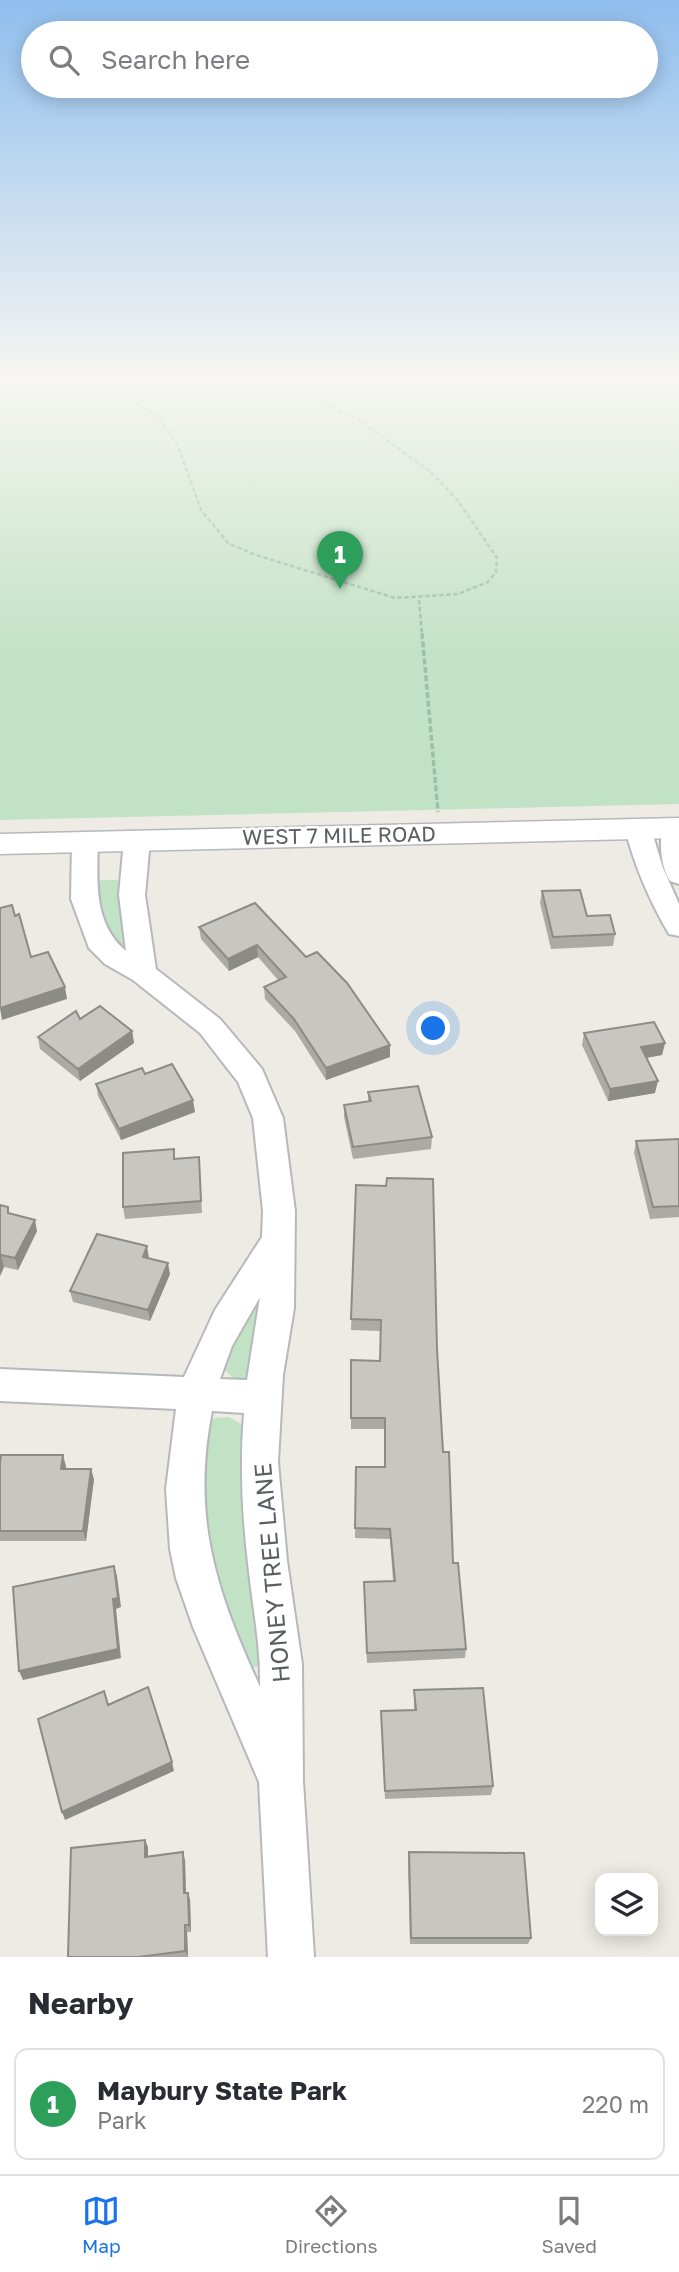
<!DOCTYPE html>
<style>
:root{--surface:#fff;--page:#f2f2f3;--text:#2b2b33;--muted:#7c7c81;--line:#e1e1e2;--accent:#1a73e8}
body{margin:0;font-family:"Golos Text",sans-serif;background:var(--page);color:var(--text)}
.controls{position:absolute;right:21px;bottom:21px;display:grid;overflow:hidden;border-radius:14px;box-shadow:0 4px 18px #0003}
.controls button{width:63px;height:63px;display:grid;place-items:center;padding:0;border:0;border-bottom:2px solid var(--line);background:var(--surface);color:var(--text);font:35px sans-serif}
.you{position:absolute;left:434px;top:1029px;width:24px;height:24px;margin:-18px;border:5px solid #fff;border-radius:50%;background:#1a73e8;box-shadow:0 0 0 10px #1a73e833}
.badge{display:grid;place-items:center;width:46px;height:46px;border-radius:50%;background:var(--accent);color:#fff;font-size:23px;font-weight:700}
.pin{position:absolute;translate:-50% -58px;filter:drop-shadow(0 2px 4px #0008)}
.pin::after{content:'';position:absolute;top:37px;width:24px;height:21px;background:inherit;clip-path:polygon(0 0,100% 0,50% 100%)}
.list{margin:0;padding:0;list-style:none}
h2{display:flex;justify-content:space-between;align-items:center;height:91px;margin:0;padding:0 28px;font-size:30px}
h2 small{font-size:23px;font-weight:400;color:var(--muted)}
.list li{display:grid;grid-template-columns:46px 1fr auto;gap:21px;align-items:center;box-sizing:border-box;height:112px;margin:0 14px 14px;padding:0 14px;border:2px solid var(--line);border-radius:14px}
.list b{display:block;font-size:26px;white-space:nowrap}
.list p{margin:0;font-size:23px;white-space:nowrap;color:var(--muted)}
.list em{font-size:23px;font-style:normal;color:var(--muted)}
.icon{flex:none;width:38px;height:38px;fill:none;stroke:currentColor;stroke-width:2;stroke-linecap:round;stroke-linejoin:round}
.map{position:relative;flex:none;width:679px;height:1957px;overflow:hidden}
.search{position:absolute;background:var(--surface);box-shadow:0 4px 18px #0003;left:21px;right:21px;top:21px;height:77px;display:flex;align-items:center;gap:18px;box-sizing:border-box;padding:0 24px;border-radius:38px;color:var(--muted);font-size:26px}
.sheet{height:217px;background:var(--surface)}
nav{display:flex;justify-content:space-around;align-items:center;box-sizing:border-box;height:98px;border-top:2px solid var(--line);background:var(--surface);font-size:19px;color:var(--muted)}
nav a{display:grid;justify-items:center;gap:4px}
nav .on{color:var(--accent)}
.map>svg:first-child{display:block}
</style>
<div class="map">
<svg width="679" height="1957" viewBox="0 0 679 1957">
<rect width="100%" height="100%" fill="#edebe3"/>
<g fill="#c2e2c5">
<polygon points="0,380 679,380 679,804 0,820"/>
<polygon points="101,880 118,880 121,887 121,915 128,947 121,951 101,918 95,883"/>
<path d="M255,1305H260L248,1377L235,1380L225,1370C224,1351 240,1316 255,1305Z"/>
<polygon points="229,1417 241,1424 247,1436 263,1662 256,1667 250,1667 215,1587 202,1522 205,1426 215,1418"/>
</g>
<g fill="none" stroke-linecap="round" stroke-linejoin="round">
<g stroke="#b6b8bc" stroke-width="4">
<g id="minor">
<path d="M675,820L679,821V884L670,881C661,868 657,836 666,822Z"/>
<path d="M638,821L647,823L651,829L663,868L679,904V936L669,934C649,900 635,867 625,829L629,823Z"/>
<path d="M137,832L146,834L150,840L145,895L156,969L220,1019L262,1069L283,1118L295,1211L294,1308L283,1375L278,1462L287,1561L302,1664L303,1781L314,1957H268L259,1782L193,1627L176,1578L170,1549L166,1489L176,1409L0,1401V1369L184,1377L215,1310L262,1237L263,1211L253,1118L238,1082L200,1033L133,980L105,964L89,948L71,899L72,841L76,835L85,833L94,835L98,841C97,881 93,923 126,951L119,895L124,840L128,834ZM260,1297L247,1380L220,1379L232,1346ZM212,1411L244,1413C240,1463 242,1513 248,1563C252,1604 261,1645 260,1687C216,1591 191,1517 212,1411Z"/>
</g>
</g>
<g stroke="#b6b8bc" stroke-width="3">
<polygon id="tertiary" points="679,818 679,838 0,854 0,834"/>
</g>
<g stroke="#9ac0a9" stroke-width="2.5" stroke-dasharray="4.5 2.5" stroke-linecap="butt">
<polyline points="101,380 160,419 178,446 201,510 228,543 256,555 395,598 458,594 488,582 496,572 497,558 459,502 432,473 359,420 271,380"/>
<polyline points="403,380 437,385 457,380"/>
<polyline points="118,389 154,386 193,392 222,388 239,380"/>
<polyline points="419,600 422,635"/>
</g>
<polyline stroke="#9ac0a9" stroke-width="3.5" stroke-dasharray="6 2.5" stroke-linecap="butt" points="422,633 438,812"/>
<use href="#minor" fill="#fff" fill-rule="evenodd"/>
<use href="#tertiary" fill="#fff" fill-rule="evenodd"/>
</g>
<g fill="#acaaa5">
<polygon points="542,891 587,916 615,934 613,946 551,949 540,903"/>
<polygon points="255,903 390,1057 326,1080 295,1031 265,999 264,987 278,980 258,957 229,971 201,939 199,927"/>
<polygon points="80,1019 132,1031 134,1043 80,1081 40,1049 38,1037"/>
<polygon points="584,1033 665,1043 662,1055 646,1058 655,1093 608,1101 582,1045"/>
<polygon points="145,1074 195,1112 121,1140 98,1096 96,1084"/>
<polygon points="368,1092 432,1137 431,1149 353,1159 344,1117 344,1105 368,1102"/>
<polygon points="679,1139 679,1217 650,1219 634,1153 636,1141"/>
<polygon points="174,1149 175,1159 199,1157 202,1213 125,1219 123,1207"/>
<polygon points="356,1185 437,1349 443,1452 453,1563 466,1649 465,1658 367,1663 364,1582 393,1581 390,1539 355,1538 356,1467 385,1467 385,1429 351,1429 351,1360 380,1361 380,1331 351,1330"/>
<polygon points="0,1205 10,1214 37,1231 18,1270 4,1267 0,1276"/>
<polygon points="149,1258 170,1274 150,1321 73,1302 70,1291"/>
<polygon points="0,1463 66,1466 66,1469 94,1479 86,1541 0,1541"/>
<polygon points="414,1690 493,1786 491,1795 385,1799 381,1711 414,1710"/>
<polygon points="148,1847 148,1856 185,1860 186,1893 188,1893 190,1900 191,1932 187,1932 188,1957 68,1957"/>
<polygon points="409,1852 531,1938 528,1944 410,1944 408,1860"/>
</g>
<g fill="#8c8b86">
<polygon points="257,945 258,957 229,971 228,959"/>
<polygon points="65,987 67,999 2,1020 0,1008"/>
<polygon points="132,1031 134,1043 80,1081 78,1069"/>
<polygon points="665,1043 662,1055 639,1059 641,1047"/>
<polygon points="390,1045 390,1057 326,1080 326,1068"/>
<polygon points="658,1081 655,1093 608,1101 610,1089"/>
<polygon points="193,1100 195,1112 121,1140 119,1129"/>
<polygon points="35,1220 37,1231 18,1270 15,1258"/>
<polygon points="147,1246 149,1258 145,1268 143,1257"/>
<polygon points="1,1255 4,1267 0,1276 0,1258"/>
<polygon points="168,1263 170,1274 150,1321 148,1310"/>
<polygon points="63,1455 66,1466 64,1479 61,1469"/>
<polygon points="91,1469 94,1479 86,1541 83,1531"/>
<polygon points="114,1566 117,1576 121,1607 116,1609 121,1658 23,1680 19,1671 113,1599"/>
<polygon points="172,1762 174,1771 65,1820 62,1812"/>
<polygon points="145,1840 148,1847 148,1864 145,1857"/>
<polygon points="183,1852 185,1860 186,1900 184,1893"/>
<polygon points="188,1893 190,1900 191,1932 189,1925"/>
<polygon points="185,1925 187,1932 188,1957 185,1951"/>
</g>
<g fill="#c8c6c0" stroke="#8c8b86" stroke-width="2">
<polygon points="580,890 587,916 610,915 615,934 553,937 542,891"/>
<polygon points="255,903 306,957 317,952 347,983 390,1045 326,1068 294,1019 264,987 286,977 257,945 228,959 199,927"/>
<polygon points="12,905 15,916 19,914 31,957 48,952 65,987 0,1008 0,908"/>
<polygon points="100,1006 132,1031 78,1069 38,1037 76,1011 80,1019"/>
<polygon points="654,1022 665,1043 641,1047 658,1081 610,1089 584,1033"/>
<polygon points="172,1064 193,1100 119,1129 96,1084 142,1068 145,1074"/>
<polygon points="418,1086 432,1137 353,1147 344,1105 371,1101 368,1092"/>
<polygon points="679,1139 679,1206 653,1207 636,1141"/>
<polygon points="174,1149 174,1159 199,1157 201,1201 123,1207 123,1153"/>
<polygon points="387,1178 433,1179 437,1349 443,1452 449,1452 453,1563 458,1563 466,1649 367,1653 364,1582 395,1581 390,1529 355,1528 356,1467 385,1467 385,1418 351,1418 351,1360 380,1361 381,1320 351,1319 356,1185 386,1186"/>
<polygon points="0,1205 8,1207 8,1213 35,1220 15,1258 1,1255 0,1258"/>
<polygon points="97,1234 147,1246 143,1257 168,1263 148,1310 70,1291"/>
<polygon points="1,1455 63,1455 61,1469 91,1469 83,1531 0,1531 0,1463"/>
<polygon points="114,1566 118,1598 113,1599 118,1649 19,1671 13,1587"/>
<polygon points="148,1687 172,1762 62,1812 38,1719 104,1691 108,1705"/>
<polygon points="483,1688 493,1786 385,1791 381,1711 416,1710 414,1690"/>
<polygon points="145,1840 145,1857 183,1852 184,1893 188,1893 189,1925 185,1925 185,1951 138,1957 68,1957 71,1848"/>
<polygon points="409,1852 524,1853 531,1938 411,1938"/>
</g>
<linearGradient id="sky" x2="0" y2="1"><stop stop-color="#8fbeee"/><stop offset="0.58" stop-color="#f7f6f2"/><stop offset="1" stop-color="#f7f6f2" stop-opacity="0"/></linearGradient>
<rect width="679" height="654" fill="url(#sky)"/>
<g text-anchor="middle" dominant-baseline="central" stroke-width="5" stroke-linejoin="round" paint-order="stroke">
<g font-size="21" fill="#5b5e62" stroke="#fff">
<text transform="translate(339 835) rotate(-1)">WEST 7 MILE ROAD</text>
</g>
<g font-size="24" fill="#5b5e62" stroke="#fff">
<text transform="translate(271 1573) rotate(-95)">HONEY TREE LANE</text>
</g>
</g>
</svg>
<div class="controls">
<button><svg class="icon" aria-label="layers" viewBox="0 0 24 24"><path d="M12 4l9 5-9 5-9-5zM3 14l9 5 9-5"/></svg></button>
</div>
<div class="you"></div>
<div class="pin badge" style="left:340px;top:589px;background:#2e9e5b">1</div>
<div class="search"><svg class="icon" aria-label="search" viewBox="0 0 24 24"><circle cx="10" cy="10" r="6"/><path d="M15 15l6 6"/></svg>Search here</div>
</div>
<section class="sheet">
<h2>Nearby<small></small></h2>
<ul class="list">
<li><span class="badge" style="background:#2e9e5b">1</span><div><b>Maybury State Park</b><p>Park</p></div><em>220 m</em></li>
</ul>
</section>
<nav>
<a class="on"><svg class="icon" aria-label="map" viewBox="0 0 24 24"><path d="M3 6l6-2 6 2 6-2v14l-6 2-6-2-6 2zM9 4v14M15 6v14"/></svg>Map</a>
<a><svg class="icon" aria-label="directions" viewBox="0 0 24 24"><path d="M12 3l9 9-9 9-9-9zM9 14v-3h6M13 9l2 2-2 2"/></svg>Directions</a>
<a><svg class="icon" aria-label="saved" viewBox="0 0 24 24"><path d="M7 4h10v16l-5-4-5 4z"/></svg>Saved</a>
</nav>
